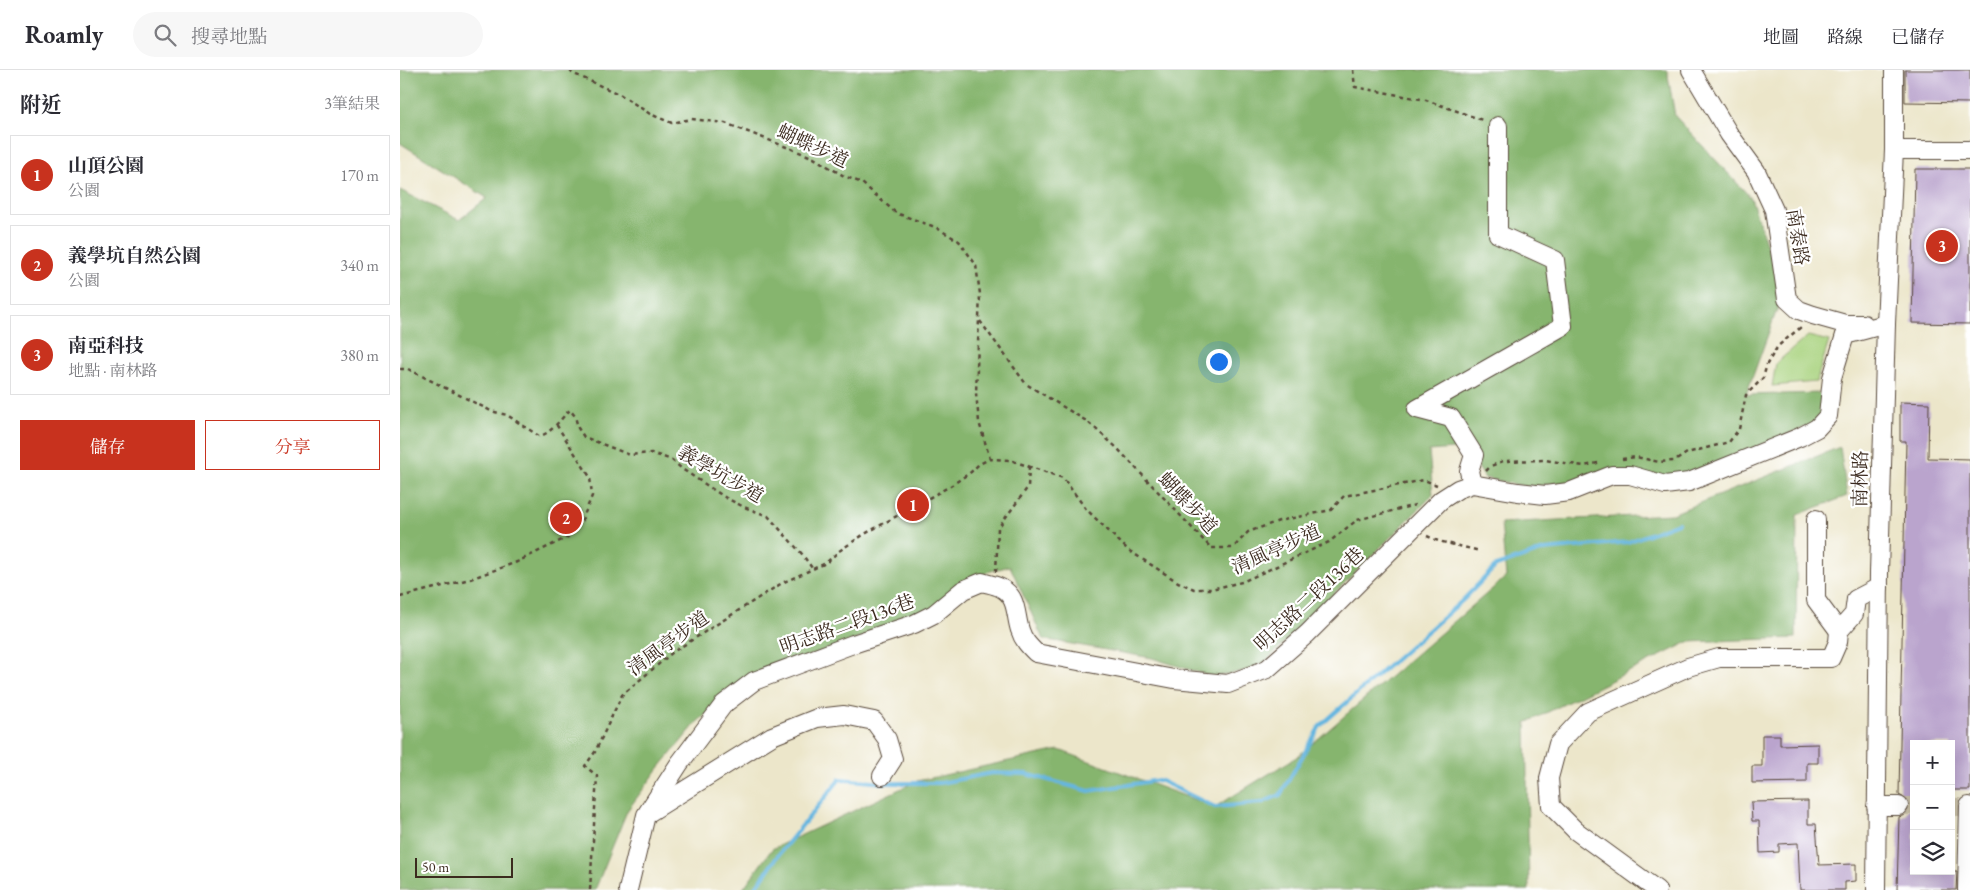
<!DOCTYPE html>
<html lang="zh-TW">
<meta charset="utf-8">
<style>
:root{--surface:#fff;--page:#f7f7f7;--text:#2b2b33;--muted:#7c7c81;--line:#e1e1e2;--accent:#c8321e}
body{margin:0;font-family:"EB Garamond","Noto Serif TC",serif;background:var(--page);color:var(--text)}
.controls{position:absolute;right:15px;bottom:15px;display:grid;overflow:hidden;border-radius:0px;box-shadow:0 5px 20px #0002}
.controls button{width:45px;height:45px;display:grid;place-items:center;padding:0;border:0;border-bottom:1px solid var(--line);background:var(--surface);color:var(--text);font:25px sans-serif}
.scale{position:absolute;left:15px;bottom:12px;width:98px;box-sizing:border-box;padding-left:5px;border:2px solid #3b2a1e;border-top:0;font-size:14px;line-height:18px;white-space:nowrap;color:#3b2a1e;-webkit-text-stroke:4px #fff;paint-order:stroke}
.you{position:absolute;left:818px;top:291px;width:18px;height:18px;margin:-12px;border:4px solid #fff;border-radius:50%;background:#1a73e8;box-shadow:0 0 0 8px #1a73e833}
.badge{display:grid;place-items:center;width:32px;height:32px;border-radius:50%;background:var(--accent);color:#fff;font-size:16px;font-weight:700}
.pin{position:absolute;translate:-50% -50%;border:2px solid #fff;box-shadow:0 1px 5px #0006}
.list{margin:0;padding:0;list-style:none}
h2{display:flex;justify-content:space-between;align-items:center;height:65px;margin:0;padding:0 20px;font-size:21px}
h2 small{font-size:16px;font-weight:400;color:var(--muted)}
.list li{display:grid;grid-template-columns:32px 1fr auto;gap:15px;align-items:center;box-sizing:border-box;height:80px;margin:0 10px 10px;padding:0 10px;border:1px solid var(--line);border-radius:0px}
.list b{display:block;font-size:19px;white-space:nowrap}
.list p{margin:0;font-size:16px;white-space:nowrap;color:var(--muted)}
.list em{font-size:16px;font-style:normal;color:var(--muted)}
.actions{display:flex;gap:10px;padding:15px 20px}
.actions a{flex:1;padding:11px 0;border:1px solid var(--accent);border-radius:0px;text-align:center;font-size:18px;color:var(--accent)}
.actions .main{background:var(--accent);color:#fff}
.icon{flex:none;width:28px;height:28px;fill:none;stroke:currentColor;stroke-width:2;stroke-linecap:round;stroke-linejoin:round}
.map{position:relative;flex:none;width:1570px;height:820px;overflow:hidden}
header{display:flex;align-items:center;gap:30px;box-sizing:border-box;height:70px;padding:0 25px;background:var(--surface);border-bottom:1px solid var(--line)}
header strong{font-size:24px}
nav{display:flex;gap:28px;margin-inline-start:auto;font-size:18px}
.search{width:350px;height:45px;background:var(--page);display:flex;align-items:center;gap:12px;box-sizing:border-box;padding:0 18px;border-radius:28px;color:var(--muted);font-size:19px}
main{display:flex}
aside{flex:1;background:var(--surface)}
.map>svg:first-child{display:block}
</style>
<header>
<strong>Roamly</strong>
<div class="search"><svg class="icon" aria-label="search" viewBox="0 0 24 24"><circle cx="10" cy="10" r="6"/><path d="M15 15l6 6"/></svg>搜尋地點</div>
<nav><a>地圖</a><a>路線</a><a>已儲存</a></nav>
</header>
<main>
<aside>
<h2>附近<small>3筆結果</small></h2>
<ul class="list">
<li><span class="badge">1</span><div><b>山頂公園</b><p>公園</p></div><em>170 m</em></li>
<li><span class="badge">2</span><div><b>義學坑自然公園</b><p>公園</p></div><em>340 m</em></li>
<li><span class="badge">3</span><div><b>南亞科技</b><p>地點 · 南林路</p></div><em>380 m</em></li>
</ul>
<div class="actions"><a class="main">儲存</a><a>分享</a></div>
</aside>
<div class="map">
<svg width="1570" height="820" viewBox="0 0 1570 820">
<rect width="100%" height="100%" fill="#fff"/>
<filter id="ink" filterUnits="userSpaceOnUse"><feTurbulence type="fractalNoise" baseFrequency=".02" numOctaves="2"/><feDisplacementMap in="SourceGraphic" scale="10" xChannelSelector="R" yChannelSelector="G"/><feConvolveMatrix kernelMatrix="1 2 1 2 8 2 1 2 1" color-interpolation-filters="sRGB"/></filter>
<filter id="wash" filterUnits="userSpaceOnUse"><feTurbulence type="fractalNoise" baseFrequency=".0096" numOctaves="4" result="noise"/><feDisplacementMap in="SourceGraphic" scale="20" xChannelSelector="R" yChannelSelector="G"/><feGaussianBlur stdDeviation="1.12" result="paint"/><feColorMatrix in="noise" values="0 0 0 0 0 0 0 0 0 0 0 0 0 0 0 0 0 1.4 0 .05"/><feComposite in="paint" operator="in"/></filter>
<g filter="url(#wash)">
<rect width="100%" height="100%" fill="#ece6ca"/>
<polygon fill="#a9d37f" stroke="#727e4e" points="1408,266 1429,271 1416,312 1372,316 1376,293"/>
<g fill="#86b56e" stroke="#607046">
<polygon points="0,0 1267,0 1275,46 1351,128 1383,223 1346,325 1422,323 1429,348 1266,412 1216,405 1129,417 1085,408 1066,378 1029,381 1033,425 859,598 813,607 752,588 643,569 610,496 587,502 545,538 355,605 298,651 259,698 227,741 195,820 0,820 0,120 59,150 87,128 0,73"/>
<polygon points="1440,377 1447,426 1397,445 1396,568 1288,572 1126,653 1129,820 342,820 372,779 517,711 659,680 815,737 898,686 1106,507 1101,453 1272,444"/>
</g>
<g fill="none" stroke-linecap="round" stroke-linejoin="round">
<polyline stroke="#65b6e0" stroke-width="4" points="354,820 379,784 440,709 484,713 540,713 592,703 626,704 689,721 759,710 815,737 861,733 880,725 920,656 1063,530 1096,496 1144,480 1228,472 1278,453"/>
</g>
<g id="blocks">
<g fill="#baa4cd">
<polygon points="1505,0 1570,0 1570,33 1505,32"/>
<polygon points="1515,99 1570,99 1570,254 1512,253"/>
<polygon points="1500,332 1529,333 1528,388 1570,389 1570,720 1551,720 1551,674 1514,674 1514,801 1557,801 1556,820 1497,820 1499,747 1505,745 1510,736 1508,730 1499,725 1506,371 1500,371"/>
<polygon points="1362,665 1380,665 1380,675 1418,674 1418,693 1407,693 1407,712 1352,713 1352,696 1362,696"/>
<polygon points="1408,731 1408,754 1416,754 1419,795 1456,794 1456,811 1445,812 1445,820 1400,820 1398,773 1379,774 1379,782 1360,783 1359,751 1352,751 1351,732"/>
</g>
</g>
</g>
<g filter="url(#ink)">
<use href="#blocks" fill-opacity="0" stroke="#564638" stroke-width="1"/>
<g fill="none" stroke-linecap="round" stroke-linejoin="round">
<g stroke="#c9c0a8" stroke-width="18" stroke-dasharray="18 9" stroke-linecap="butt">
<polyline points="1499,736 1514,736"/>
<polyline points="1551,737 1560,737"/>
</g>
<g stroke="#564638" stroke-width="20">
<g id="minor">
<polyline points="1291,0 1329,64 1356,101 1374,140 1387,229 1399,240 1413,245 1445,254 1464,254"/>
<polyline points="1494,80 1570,80"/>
<polyline points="1072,414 1069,401 1074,385 1051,348 1017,339 1163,256 1155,190 1098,164 1098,56"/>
<polyline points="1416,449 1416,530 1439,561"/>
<polyline points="1476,736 1499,736"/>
<polyline points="250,742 372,666 417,648 444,645 474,651 487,669 493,689 482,706"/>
<path d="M228,820L246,745L279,694L324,634L354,611L453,574L514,554L534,544L563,520L582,512C588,514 596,515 601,518C618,527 615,545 620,560C623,570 629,576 636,583L774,609L828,614L867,599L907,564L1041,430L1058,419L1072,414L1118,422L1145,425L1169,422L1212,405H1230L1265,415L1289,412L1400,367L1417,358L1428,346L1432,308L1445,265L1486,254"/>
<polyline points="1257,820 1176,761 1151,736 1149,708 1158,674 1188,642 1288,597 1319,588 1431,588 1438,572 1439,561 1454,544 1456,529 1479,517"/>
<polyline points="1476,820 1479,503 1486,254 1494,80 1494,0"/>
<polyline points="1567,820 1569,736"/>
</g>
</g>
<g stroke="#564638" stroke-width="2.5" stroke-dasharray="4 4" stroke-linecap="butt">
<polyline points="170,0 172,3 221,25 250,44 272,53 291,49 325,53 412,87 444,106 462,113 496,143 535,157 559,171 576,195 580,224 576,323 579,352 590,389"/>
<polyline points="953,0 955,17 1026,30 1085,51"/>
<polyline points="580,251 626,314 688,352 716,377 811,478 833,478 848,462 879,451 931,440 944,426 1024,410 1037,415"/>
<path d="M0,299H8L91,341L107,345L139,366C150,365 161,348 170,340L175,346L178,358L184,367L230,385L251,383L272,390L282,399L326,428L344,437L368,446L402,484L412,498"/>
<polyline points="1222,389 1236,387 1259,392 1275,391 1287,383 1329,372 1339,359 1346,325 1363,308 1367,294 1378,276 1401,257"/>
<polyline points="1086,401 1091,396 1103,391 1145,390 1184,396 1202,392"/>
<polyline points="1027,466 1038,471 1080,481"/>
<polyline points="596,502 598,458 628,417 629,396"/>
<polyline points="0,527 70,509 117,492 168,467 182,450 192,426 190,407 156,354"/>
<polyline points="190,820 197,706 185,696 195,682 222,625 273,582 382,513 426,493 439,481 463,465 552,415 571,402 579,394 590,389 610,390 663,408 686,439 728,480 778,512 794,519 811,519 842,512 929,472 957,450 1015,435"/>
</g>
<use href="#minor" stroke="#fff" stroke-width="18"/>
</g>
</g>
<g text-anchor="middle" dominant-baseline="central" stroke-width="4.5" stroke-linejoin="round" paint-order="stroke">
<g font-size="19" fill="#3b2a1e" stroke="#fff">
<text transform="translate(413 76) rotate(25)">蝴蝶步道</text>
<text transform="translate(1398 167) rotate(81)">南泰路</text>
<text transform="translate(321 404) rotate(30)">義學坑步道</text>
<text transform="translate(1460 409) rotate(-89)">南林路</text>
<text transform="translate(788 433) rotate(47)">蝴蝶步道</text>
<text transform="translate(876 479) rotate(-24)">清風亭步道</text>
<text transform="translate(909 529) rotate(-43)">明志路二段136巷</text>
<text transform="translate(447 554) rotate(-20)">明志路二段136巷</text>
<text transform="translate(268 573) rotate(-36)">清風亭步道</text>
</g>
</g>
</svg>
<div class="controls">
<button>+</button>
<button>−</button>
<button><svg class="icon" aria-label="layers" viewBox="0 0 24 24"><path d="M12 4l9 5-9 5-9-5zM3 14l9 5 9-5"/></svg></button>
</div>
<div class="scale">50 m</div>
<div class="you"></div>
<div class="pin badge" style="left:513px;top:435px">1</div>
<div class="pin badge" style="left:166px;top:448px">2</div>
<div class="pin badge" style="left:1542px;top:176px">3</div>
</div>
</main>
